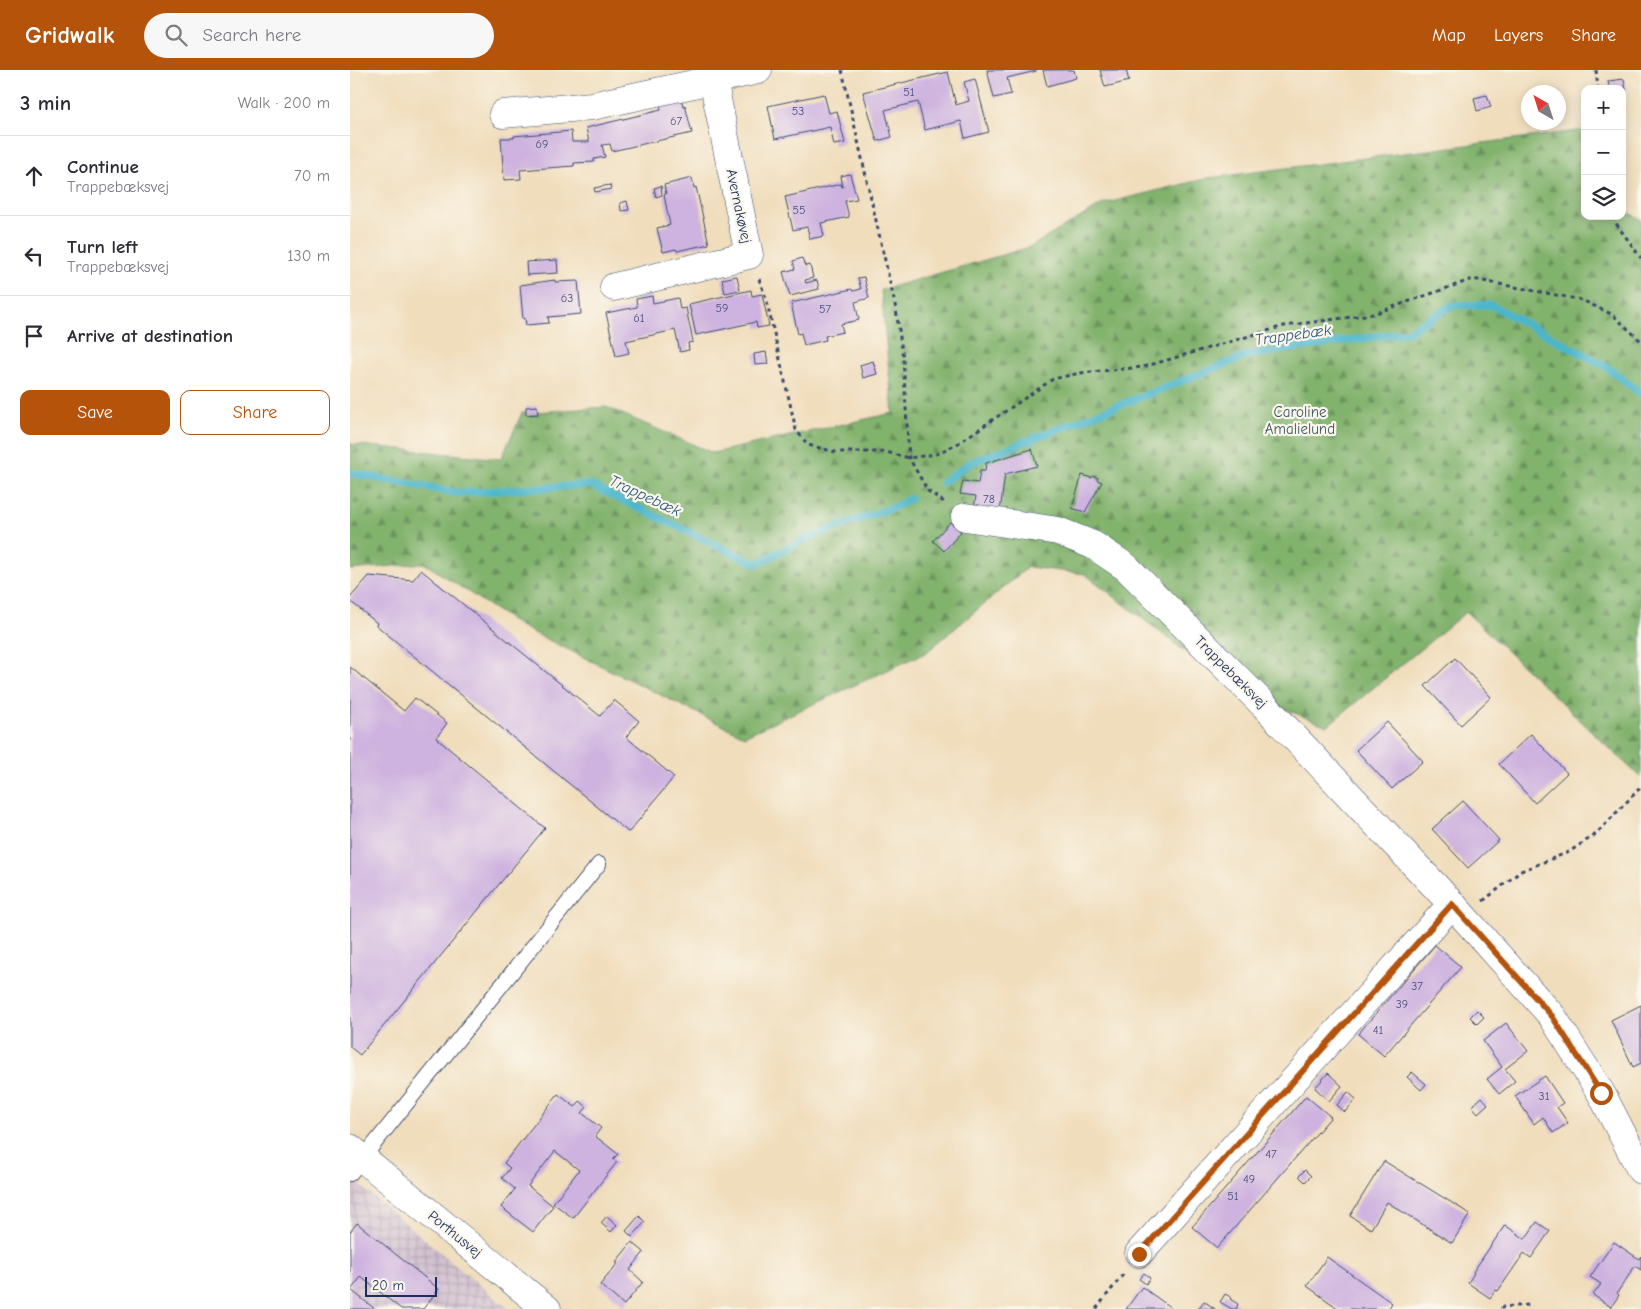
<!DOCTYPE html>
<meta charset="utf-8">
<style>
:root{--surface:#fff;--page:#f7f7f7;--text:#2b2b33;--muted:#7c7c81;--line:#e1e1e2;--accent:#b45309}
body{margin:0;font-family:"Comic Neue",sans-serif;background:var(--page);color:var(--text)}
.controls{position:absolute;right:15px;top:15px;display:grid;overflow:hidden;border-radius:10px;box-shadow:0 2px 12px #0003}
.controls button{width:45px;height:45px;display:grid;place-items:center;padding:0;border:0;border-bottom:1px solid var(--line);background:var(--surface);color:var(--text);font:25px sans-serif}
.compass{position:absolute;left:1171px;top:15px;width:45px;height:45px;border-radius:50%;background:var(--surface);box-shadow:0 2px 12px #0003;rotate:321deg}
.scale{position:absolute;left:15px;bottom:12px;width:72px;box-sizing:border-box;padding-left:5px;border:2px solid #1b2f5e;border-top:0;font-size:14px;line-height:18px;white-space:nowrap;color:#1b2f5e;-webkit-text-stroke:4px #fbf7ec;paint-order:stroke}
.stop{position:absolute;width:15px;height:15px;margin:-11px;border:4px solid #b45309;border-radius:50%;background:#fff}
.stop.end{background:#b45309;border-color:#fff;box-shadow:0 1px 5px #0008}
.list{margin:0;padding:0;list-style:none}
h2{display:flex;justify-content:space-between;align-items:center;height:65px;margin:0;padding:0 20px;font-size:21px}
h2 small{font-size:16px;font-weight:400;color:var(--muted)}
.list li{display:grid;grid-template-columns:32px 1fr auto;gap:15px;align-items:center;box-sizing:border-box;height:80px;padding:0 20px;border-top:1px solid var(--line)}
.list b{display:block;font-size:19px;white-space:nowrap}
.list p{margin:0;font-size:16px;white-space:nowrap;color:var(--muted)}
.list em{font-size:16px;font-style:normal;color:var(--muted)}
.actions{display:flex;gap:10px;padding:15px 20px}
.actions a{flex:1;padding:11px 0;border:1px solid var(--accent);border-radius:10px;text-align:center;font-size:18px;color:var(--accent)}
.actions .main{background:var(--accent);color:#fff}
.icon{flex:none;width:28px;height:28px;fill:none;stroke:currentColor;stroke-width:2;stroke-linecap:round;stroke-linejoin:round}
.map{position:relative;flex:none;width:1291px;height:1239px;overflow:hidden}
header{display:flex;align-items:center;gap:30px;box-sizing:border-box;height:70px;padding:0 25px;background:var(--accent);color:#fff}
header strong{font-size:24px}
nav{display:flex;gap:28px;margin-inline-start:auto;font-size:18px}
.search{width:350px;height:45px;background:var(--page);display:flex;align-items:center;gap:12px;box-sizing:border-box;padding:0 18px;border-radius:28px;color:var(--muted);font-size:19px}
main{display:flex}
aside{flex:1;background:var(--surface)}
.map>svg:first-child{display:block}
</style>
<header>
<strong>Gridwalk</strong>
<div class="search"><svg class="icon" aria-label="search" viewBox="0 0 24 24"><circle cx="10" cy="10" r="6"/><path d="M15 15l6 6"/></svg>Search here</div>
<nav><a>Map</a><a>Layers</a><a>Share</a></nav>
</header>
<main>
<aside>
<h2>3 min<small>Walk · 200 m</small></h2>
<ul class="list">
<li><svg class="icon" aria-label="ahead" viewBox="0 0 24 24"><path d="M12 20V5M6 11l6-6 6 6"/></svg><div><b>Continue</b><p>Trappebæksvej</p></div><em>70 m</em></li>
<li><svg class="icon" aria-label="left" viewBox="0 0 24 24"><path d="M17 20v-9H6M10 6l-5 5 5 5"/></svg><div><b>Turn left</b><p>Trappebæksvej</p></div><em>130 m</em></li>
<li><svg class="icon" aria-label="arrive" viewBox="0 0 24 24"><path d="M6 21V4h12l-3 4 3 4H6"/></svg><div><b>Arrive at destination</b></div></li>
</ul>
<div class="actions"><a class="main">Save</a><a>Share</a></div>
</aside>
<div class="map">
<svg width="1291" height="1239" viewBox="0 0 1291 1239">
<defs>
<pattern id="industrial-grid" width="8" height="8" patternUnits="userSpaceOnUse" patternTransform="scale(1.25)"><rect width="8" height="8" fill="#cfbdce"/><path d="M0 4h8M4 0v8" fill="none" stroke="#a79aaa"/></pattern>
<pattern id="forest-firs" width="22" height="20" patternUnits="userSpaceOnUse" patternTransform="scale(1.25)"><rect width="22" height="20" fill="#82b36d"/><path d="M5 1l3.5 6h-7zM16 11l3.5 6h-7z" fill="#6a925d"/></pattern>
</defs>
<rect width="100%" height="100%" fill="#fbf7ec"/>
<filter id="ink" filterUnits="userSpaceOnUse"><feTurbulence type="fractalNoise" baseFrequency=".02" numOctaves="2"/><feDisplacementMap in="SourceGraphic" scale="10" xChannelSelector="R" yChannelSelector="G"/><feConvolveMatrix kernelMatrix="1 2 1 2 8 2 1 2 1" color-interpolation-filters="sRGB"/></filter>
<filter id="wash" filterUnits="userSpaceOnUse"><feTurbulence type="fractalNoise" baseFrequency=".0096" numOctaves="4" result="noise"/><feDisplacementMap in="SourceGraphic" scale="20" xChannelSelector="R" yChannelSelector="G"/><feGaussianBlur stdDeviation="1.12" result="paint"/><feColorMatrix in="noise" values="0 0 0 0 0 0 0 0 0 0 0 0 0 0 0 0 0 1.4 0 .05"/><feComposite in="paint" operator="in"/></filter>
<g filter="url(#wash)">
<rect width="100%" height="100%" fill="#f0ddbc"/>
<polygon fill="url(#industrial-grid)" points="0,1107 121,1208 159,1239 0,1239"/>
<polygon fill="url(#forest-firs)" stroke="#4e7166" points="1235,60 1235,146 1272,146 1272,138 1291,150 1291,708 1116,542 977,656 881,617 735,504 678,497 577,582 394,666 170,556 74,493 0,500 0,374 151,389 172,343 256,337 363,383 543,343 531,220 680,177 753,134 858,108"/>
<g fill="none" stroke-linecap="round" stroke-linejoin="round">
<g stroke="#4cb6ca" stroke-width="8">
<polyline points="0,403 108,423 240,415 406,494 460,467 547,436 560,429"/>
<polyline points="593,412 620,393 899,285 1057,262 1103,235 1141,235 1257,297 1291,324"/>
</g>
</g>
<g id="blocks">
<g fill="#ceb2df">
<polygon points="637,0 686,0 686,1 657,8 661,24 644,28"/>
<polygon points="693,0 724,0 726,8 697,16"/>
<polygon points="750,0 776,0 779,11 755,17"/>
<polygon points="598,2 606,35 619,31 614,12 625,9 639,62 615,68 611,51 575,60 568,32 535,40 542,67 527,71 513,22"/>
<polygon points="1274,9 1276,20 1260,19 1258,11"/>
<polygon points="330,24 333,36 335,35 342,63 262,81 260,74 252,75 255,87 244,89 244,92 224,93 224,96 170,100 171,109 154,110 151,68 164,68 164,66 221,61 222,72 239,72 236,58 311,40 309,29"/>
<polygon points="474,24 479,43 487,41 495,73 484,75 480,57 425,69 418,36"/>
<polygon points="1137,25 1141,37 1127,41 1124,28"/>
<polygon points="500,104 507,129 495,131 499,147 471,153 474,166 460,169 457,157 443,160 435,127 491,114 492,117 493,117 491,106"/>
<polygon points="342,108 344,118 346,117 359,174 327,181 326,179 313,182 307,158 320,155 314,125 316,124 314,115"/>
<polygon points="260,115 261,119 245,122 244,118"/>
<polygon points="311,116 312,125 306,127 304,118"/>
<polygon points="277,131 279,140 271,141 270,133"/>
<polygon points="452,188 455,196 460,195 463,208 455,210 456,213 467,210 469,219 440,226 433,202 445,199 443,191"/>
<polygon points="207,190 208,203 177,205 176,192"/>
<polygon points="387,206 390,220 375,223 372,209"/>
<polygon points="514,207 519,228 505,232 509,250 491,254 493,262 475,266 476,270 454,275 451,263 448,264 441,233 502,219 503,221 511,219 508,208"/>
<polygon points="205,210 205,212 228,211 231,244 198,247 199,253 176,255 175,248 173,249 170,215"/>
<polygon points="401,220 402,226 412,224 419,256 407,258 406,252 346,265 339,234"/>
<polygon points="302,226 303,233 328,228 330,239 336,238 343,272 338,273 339,280 330,282 325,260 276,271 279,283 266,286 256,243 287,237 286,229"/>
<polygon points="416,282 418,294 405,295 404,284"/>
<polygon points="523,291 527,304 513,308 510,295"/>
<polygon points="187,336 188,344 176,345 176,337"/>
<polygon points="682,379 687,396 655,404 650,442 624,438 626,426 610,424 613,411 628,413 630,401 635,401 636,393"/>
<polygon points="732,405 742,408 743,406 748,408 747,410 752,412 735,442 722,438"/>
<polygon points="600,452 611,462 594,481 583,471"/>
<polygon points="71,500 250,646 264,630 289,651 276,667 324,707 280,761 278,762 26,555 27,553 0,531 0,528 19,506 63,510"/>
<polygon points="1105,588 1141,627 1111,655 1075,616"/>
<polygon points="0,597 54,641 65,628 97,653 86,668 195,758 10,985 0,977"/>
<polygon points="1037,652 1073,691 1042,719 1006,680"/>
<polygon points="1181,664 1217,703 1185,733 1149,694"/>
<polygon points="1113,731 1149,770 1118,798 1082,759"/>
<polygon points="1085,875 1111,897 1034,986 1008,964"/>
<polygon points="1291,935 1291,993 1283,997 1261,950"/>
<polygon points="1127,940 1134,947 1127,954 1120,947"/>
<polygon points="1156,953 1178,981 1155,999 1165,1011 1149,1024 1137,1009 1152,997 1133,971"/>
<polygon points="1062,1002 1076,1014 1071,1020 1057,1007"/>
<polygon points="978,1003 992,1016 979,1031 965,1018"/>
<polygon points="1195,1006 1213,1033 1207,1037 1218,1053 1203,1063 1193,1047 1184,1054 1165,1026"/>
<polygon points="998,1022 1006,1029 995,1042 987,1035"/>
<polygon points="208,1024 225,1037 230,1031 237,1037 232,1043 251,1058 245,1066 268,1084 263,1089 267,1092 223,1148 203,1133 229,1100 205,1081 178,1116 203,1136 183,1162 151,1137 165,1119 152,1108 160,1098 154,1093"/>
<polygon points="956,1026 981,1047 867,1178 842,1157"/>
<polygon points="1132,1027 1138,1034 1128,1043 1122,1036"/>
<polygon points="1034,1091 1120,1144 1102,1173 1037,1132 1021,1159 1000,1146"/>
<polygon points="955,1100 961,1106 955,1112 949,1106"/>
<polygon points="257,1146 267,1155 261,1162 251,1153"/>
<polygon points="289,1146 295,1152 282,1167 276,1161"/>
<polygon points="1187,1152 1200,1161 1181,1188 1174,1183 1148,1221 1146,1220 1140,1228 1118,1213 1124,1203 1123,1202 1155,1155 1175,1169"/>
<polygon points="7,1153 89,1219 73,1239 51,1239 11,1207 1,1220 25,1239 0,1239 0,1162"/>
<polygon points="282,1172 294,1182 280,1200 293,1212 274,1235 250,1215 268,1193 266,1192"/>
<polygon points="1264,1172 1289,1189 1291,1186 1291,1200 1285,1196 1267,1223 1269,1225 1261,1237 1243,1225 1251,1214 1240,1207"/>
<polygon points="977,1187 1042,1233 1038,1239 989,1239 957,1216"/>
<polygon points="794,1203 800,1208 796,1214 789,1209"/>
<polygon points="792,1217 820,1237 819,1239 776,1239"/>
<polygon points="875,1224 881,1227 880,1229 888,1234 886,1239 882,1239 870,1232"/>
<polygon points="854,1231 865,1239 848,1239"/>
</g>
</g>
</g>
<g filter="url(#ink)">
<use href="#blocks" fill-opacity="0" stroke="#3b496c" stroke-width="1"/>
<g fill="none" stroke-linecap="round" stroke-linejoin="round">
<g stroke="#3b496c" stroke-width="16">
<polyline id="service" points="0,1104 249,794"/>
</g>
<g stroke="#3b496c" stroke-width="29">
<g id="minor">
<polyline points="153,44 242,36 408,0"/>
<polyline points="264,217 399,185 361,0"/>
<polyline points="615,447 708,461 743,475 776,497 914,635 1102,834 1202,946 1251,1023 1291,1100"/>
<polyline points="789,1183 1102,834"/>
</g>
</g>
<g stroke="#3b496c" stroke-width="29">
<polyline id="tertiary" points="0,1078 197,1239"/>
</g>
<g stroke="#3b496c" stroke-width="3" stroke-dasharray="4 4" stroke-linecap="butt">
<polyline points="492,0 546,239 553,288 559,388 578,421 594,432"/>
<polyline points="1246,0 1248,19"/>
<polyline points="1264,146 1267,155 1291,188"/>
<polyline points="409,209 416,228 446,360 458,375 485,382 536,382 559,388 586,384 607,374 703,309 730,303 793,297 934,256 1023,244 1123,209 1232,230 1263,245 1291,271"/>
<polyline points="1133,831 1171,801 1219,782 1246,764 1291,717"/>
<polyline points="746,1239 775,1202"/>
<polyline points="1151,1239 1153,1237 1179,1235"/>
</g>
<use href="#service" stroke="#fff" stroke-width="14"/>
<use href="#minor" stroke="#fff" stroke-width="28"/>
<use href="#tertiary" stroke="#fff" stroke-width="28"/>
</g>
</g>
<g fill="none" stroke-linecap="round" stroke-linejoin="round" filter="url(#ink)">
<polyline stroke="#b45309" stroke-width="6" points="789,1184 1102,834 1202,946 1251,1023"/>
</g>
<g text-anchor="middle" dominant-baseline="central" stroke-width="4.5" stroke-linejoin="round" paint-order="stroke">
<g font-size="12" fill="#48507e">
<text x="559" y="22">51</text>
<text x="448" y="41">53</text>
<text x="326" y="51">67</text>
<text x="192" y="74">69</text>
<text x="449" y="140">55</text>
<text x="217" y="228">63</text>
<text x="372" y="238">59</text>
<text x="475" y="239">57</text>
<text x="289" y="248">61</text>
<text x="639" y="429">78</text>
<text x="1067" y="916">37</text>
<text x="1052" y="934">39</text>
<text x="1028" y="960">41</text>
<text x="1194" y="1026">31</text>
<text x="921" y="1084">47</text>
<text x="899" y="1109">49</text>
<text x="883" y="1126">51</text>
</g>
<g font-size="15" fill="#1b2f5e" stroke="#fbf7ec">
<text transform="translate(389 136) rotate(78)">Avernakøvej</text>
<text transform="translate(881 602) rotate(45)">Trappebæksvej</text>
<text transform="translate(105 1164) rotate(39)">Porthusvej</text>
</g>
<g font-size="15" fill="#3d5866" stroke="#fbf7ec">
<text x="950" y="342">Caroline<tspan x="950" dy="17">Amalielund</tspan></text>
</g>
<g font-size="16" font-style="italic" fill="#2a587e" stroke="#fbf7ec">
<text transform="translate(943 265) rotate(-8)">Trappebæk</text>
<text transform="translate(295 426) rotate(25)">Trappebæk</text>
</g>
</g>
</svg>
<div class="controls">
<button>+</button>
<button>−</button>
<button><svg class="icon" aria-label="layers" viewBox="0 0 24 24"><path d="M12 4l9 5-9 5-9-5zM3 14l9 5 9-5"/></svg></button>
</div>
<svg class="compass" viewBox="-18 -18 36 36"><path d="M0-13l5 13h-10z" fill="#e53935"/><path d="M0 13l5-13h-10z" fill="#7c7c81"/></svg>
<div class="scale">20 m</div>
<div class="stop" style="left:1251px;top:1023px"></div>
<div class="stop end" style="left:789px;top:1184px"></div>
</div>
</main>
